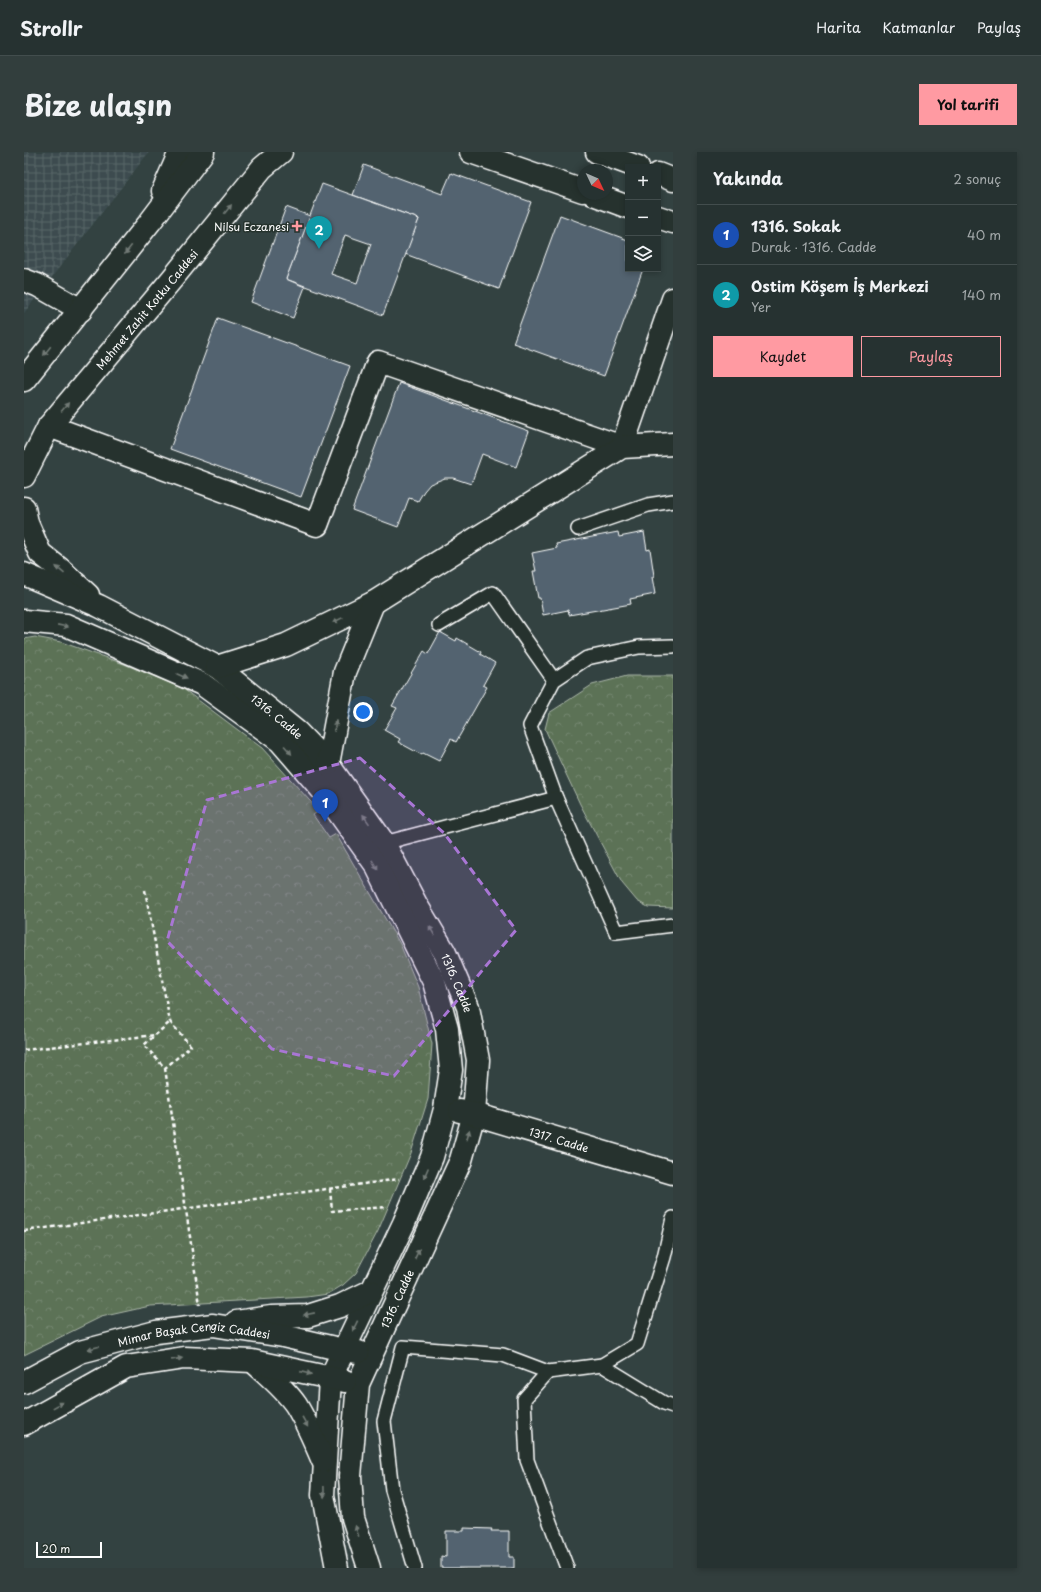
<!DOCTYPE html>
<html lang="tr">
<meta charset="utf-8">
<style>
:root{--surface:#263231;--page:#323e3d;--text:#f1f3f6;--muted:#a4aaab;--line:#424d4d;--accent:#ff9aa2}
body{margin:0;font-family:"Playpen Sans",sans-serif;background:var(--page);color:var(--text)}
.controls{position:absolute;right:12px;top:12px;display:grid;overflow:hidden;border-radius:0px;box-shadow:0 2px 6px #0003}
.controls button{width:36px;height:36px;display:grid;place-items:center;padding:0;border:0;border-bottom:1px solid var(--line);background:var(--surface);color:var(--text);font:20px sans-serif}
.compass{position:absolute;left:553px;top:12px;width:36px;height:36px;border-radius:50%;background:var(--surface);box-shadow:0 2px 6px #0003;rotate:134deg}
.scale{position:absolute;left:12px;bottom:10px;width:66px;box-sizing:border-box;padding-left:4px;border:2px solid #fff;border-top:0;font-size:11px;line-height:14px;white-space:nowrap;color:#fff;-webkit-text-stroke:3px #26332d;paint-order:stroke}
.you{position:absolute;left:339px;top:560px;width:14px;height:14px;margin:-10px;border:3px solid #fff;border-radius:50%;background:#1a73e8;box-shadow:0 0 0 6px #1a73e833}
.badge{display:grid;place-items:center;width:26px;height:26px;border-radius:50%;background:var(--accent);color:#fff;font-size:13px;font-weight:700}
.pin{position:absolute;translate:-50% -33px;filter:drop-shadow(0 1px 2px #0008)}
.pin::after{content:'';position:absolute;top:21px;width:14px;height:12px;background:inherit;clip-path:polygon(0 0,100% 0,50% 100%)}
.list{margin:0;padding:0;list-style:none}
h2{display:flex;justify-content:space-between;align-items:center;height:52px;margin:0;padding:0 16px;font-size:17px}
h2 small{font-size:13px;font-weight:400;color:var(--muted)}
.list li{display:grid;grid-template-columns:26px 1fr auto;gap:12px;align-items:center;box-sizing:border-box;height:60px;padding:0 16px;border-top:1px solid var(--line)}
.list b{display:block;font-size:15px;white-space:nowrap}
.list p{margin:0;font-size:13px;white-space:nowrap;color:var(--muted)}
.list em{font-size:13px;font-style:normal;color:var(--muted)}
.actions{display:flex;gap:8px;padding:12px 16px}
.actions a{flex:1;padding:9px 0;border:1px solid var(--accent);border-radius:0px;text-align:center;font-size:14px;color:var(--accent)}
.actions .main{background:var(--accent);color:#111}
.icon{flex:none;width:22px;height:22px;fill:none;stroke:currentColor;stroke-width:2;stroke-linecap:round;stroke-linejoin:round}
.map{position:relative;flex:none;width:649px;height:1416px;overflow:hidden;border-radius:0px}
header{display:flex;align-items:center;gap:24px;box-sizing:border-box;height:56px;padding:0 20px;background:var(--surface);border-bottom:1px solid var(--line)}
header strong{font-size:19px}
nav{display:flex;gap:22px;margin-inline-start:auto;font-size:14px}
.intro{display:flex;align-items:center;justify-content:space-between;box-sizing:border-box;height:96px;padding:0 24px}
h1{margin:0;font-size:28px}
.button{padding:10px 18px;border-radius:0px;background:var(--accent);color:#111;font-size:14px;font-weight:700}
main{display:flex;gap:24px;padding:0 24px}
aside{flex:1;background:var(--surface);border-radius:0px;box-shadow:0 2px 6px #0003}
.map>svg:first-child{display:block}
</style>
<header>
<strong>Strollr</strong>
<nav><a>Harita</a><a>Katmanlar</a><a>Paylaş</a></nav>
</header>
<div class="intro"><h1>Bize ulaşın</h1><a class="button">Yol tarifi</a></div>
<main>
<div class="map">
<svg width="649" height="1416" viewBox="0 0 649 1416">
<defs>
<pattern id="industrial-grid" width="8" height="8" patternUnits="userSpaceOnUse"><rect width="8" height="8" fill="#3c4c4f"/><path d="M0 4h8M4 0v8" fill="none" stroke="#596769"/></pattern>
<pattern id="park-crowns" width="20" height="18" patternUnits="userSpaceOnUse"><rect width="20" height="18" fill="#5b7256"/><path d="M2 6a3 3 0 1 1 6 0M12 15a3 3 0 1 1 6 0" fill="none" stroke="#74876f"/></pattern>
</defs>
<rect width="100%" height="100%" fill="#334241"/>
<filter id="ink" filterUnits="userSpaceOnUse"><feTurbulence type="fractalNoise" baseFrequency=".025" numOctaves="2"/><feDisplacementMap in="SourceGraphic" scale="8" xChannelSelector="R" yChannelSelector="G"/><feConvolveMatrix kernelMatrix="1 2 1 2 8 2 1 2 1" color-interpolation-filters="sRGB"/></filter>
<g filter="url(#ink)">
<polygon fill="url(#industrial-grid)" points="0,0 125,0 0,161"/>
<g fill="url(#park-crowns)" stroke="#adb8aa">
<polygon points="11,485 37,490 100,512 158,536 238,596 295,659 289,663 305,686 312,682 376,792 394,835 408,892 404,947 387,1001 354,1079 332,1121 319,1133 304,1142 283,1145 126,1154 77,1165 0,1203 0,487"/>
<polygon points="603,524 649,524 649,756 624,755 613,749 598,731 556,652 521,577 525,561 568,533"/>
</g>
<g fill="#526470" stroke="#fff" fill-rule="evenodd">
<polygon points="340,13 418,42 427,21 507,50 475,137 381,102 395,67 329,43"/>
<path d="M298,32L395,67L359,163L262,127ZM321,83L347,92L333,131L307,122Z"/>
<polygon points="262,55 286,64 262,127 281,135 269,166 227,150"/>
<polygon points="536,63 604,88 604,117 619,117 580,224 489,191"/>
<polygon points="194,166 326,214 277,345 146,297"/>
<polygon points="375,231 505,279 492,315 458,302 447,332 429,326 421,326 406,332 400,339 394,349 385,346 374,375 328,358"/>
<polygon points="594,380 595,385 620,380 623,398 626,397 630,424 628,425 631,442 606,447 607,452 545,463 544,458 519,463 516,446 514,446 509,419 512,419 508,401 533,396 532,392"/>
<polygon points="416,480 432,489 433,486 457,500 456,502 471,511 459,533 463,535 432,590 427,587 415,609 399,601 398,603 374,590 376,587 360,578 373,556 368,554 400,499 404,502"/>
<polygon points="440,1376 468,1377 467,1379 485,1379 485,1405 490,1405 490,1416 417,1416 417,1404 422,1405 422,1379 440,1379"/>
</g>
<g fill="none" stroke-linecap="round" stroke-linejoin="round">
<g stroke="#fff" stroke-width="16">
<g id="lane">
<polyline points="554,377 624,353 649,349"/>
<polyline points="415,473 469,441 530,528"/>
<polyline points="649,494 615,495 563,506 530,528 506,574 532,646 592,780 649,773"/>
<polyline points="360,691 532,646"/>
<polyline points="578,1213 640,1251 649,1254"/>
<polyline points="524,1220 500,1247 503,1308 543,1416"/>
<polyline points="391,1416 368,1338 360,1269 379,1195 479,1203 524,1220 578,1213 613,1192 640,1105 649,1066"/>
</g>
</g>
<g stroke="#fff" stroke-width="25">
<polyline id="street" points="0,128 13,133 57,158"/>
</g>
<g stroke="#fff" stroke-width="25">
<g id="secondary">
<polyline points="447,0 559,39"/>
<polyline points="573,0 614,15"/>
<polyline points="634,22 649,28"/>
<polyline points="139,39 156,0"/>
<polyline points="569,42 604,55"/>
<polyline points="634,65 649,70"/>
<polyline points="0,228 126,70 179,0"/>
<polyline points="25,274 293,373 354,210 598,295 649,147"/>
<path id="s1" d="M0,324L25,274L148,127L238,16L257,0"/>
<polyline points="0,356 3,371 16,401 36,417 64,443"/>
<path id="s2" d="M0,422L75,454L193,515L273,580L304,612L360,691L393,754L421,801L444,855L454,908L450,962L437,1008L334,1232L326,1324L329,1366L345,1416"/>
<polyline points="0,469 42,473 178,532 256,589 300,640 352,713 410,830 423,877 427,918 421,957 408,1005 380,1071 306,1227 299,1343 313,1416"/>
<polyline points="193,515 262,493 349,451 598,295 649,292"/>
<polyline points="304,612 321,520 349,451"/>
<path id="s3" d="M436,959L450,962L649,1021"/>
<polyline points="212,1170 247,1165 284,1164 316,1154 347,1139"/>
<path d="M231,1211C245,1224 261,1237 272,1253C283,1271 291,1290 299,1309"/>
<path id="s4" d="M0,1230L56,1200L132,1180L189,1173L259,1184L319,1198L334,1200"/>
<polyline points="0,1272 102,1215 160,1206 228,1209 321,1229"/>
</g>
</g>
<g stroke="#fff" stroke-width="2.5" stroke-dasharray="4 3" stroke-linecap="butt">
<polyline points="121,738 146,870"/>
<polygon points="146,870 167,894 141,916 120,893"/>
<polyline points="0,898 131,883"/>
<polyline points="141,916 176,1153"/>
<polyline points="306,1037 308,1059 363,1055"/>
<polyline points="0,1079 375,1027"/>
</g>
<use href="#lane" stroke="#26332d" stroke-width="13"/>
<use href="#street" stroke="#26332d" stroke-width="22"/>
<use href="#secondary" stroke="#26332d" stroke-width="22"/>
</g>
<defs><path id="oneway-solid" d="M-6-.8H1V-3.2L6.5 0L1 3.2V.8H-6Z"/></defs>
<g fill="#727a76">
<use href="#oneway-solid" transform="translate(204 57) rotate(-51)"/>
<use href="#oneway-solid" transform="translate(104 98) rotate(128)"/>
<use href="#oneway-solid" transform="translate(23 199) rotate(129)"/>
<use href="#oneway-solid" transform="translate(41 255) rotate(-50)"/>
<use href="#oneway-solid" transform="translate(36 418) rotate(-139)"/>
<use href="#oneway-solid" transform="translate(314 468) rotate(154)"/>
<use href="#oneway-solid" transform="translate(39 474) rotate(11)"/>
<use href="#oneway-solid" transform="translate(158 524) rotate(23)"/>
<use href="#oneway-solid" transform="translate(311 574) rotate(-80)"/>
<use href="#oneway-solid" transform="translate(264 598) rotate(49)"/>
<use href="#oneway-solid" transform="translate(342 667) rotate(-125)"/>
<use href="#oneway-solid" transform="translate(351 713) rotate(59)"/>
<use href="#oneway-solid" transform="translate(408 779) rotate(-121)"/>
<use href="#oneway-solid" transform="translate(444 983) rotate(-74)"/>
<use href="#oneway-solid" transform="translate(402 1021) rotate(113)"/>
<use href="#oneway-solid" transform="translate(393 1102) rotate(-65)"/>
<use href="#oneway-solid" transform="translate(285 1162) rotate(169)"/>
<use href="#oneway-solid" transform="translate(331 1174) rotate(116)"/>
<use href="#oneway-solid" transform="translate(69 1196) rotate(165)"/>
<use href="#oneway-solid" transform="translate(153 1207) rotate(-8)"/>
<use href="#oneway-solid" transform="translate(282 1221) rotate(13)"/>
<use href="#oneway-solid" transform="translate(34 1253) rotate(-29)"/>
<use href="#oneway-solid" transform="translate(281 1270) rotate(61)"/>
<use href="#oneway-solid" transform="translate(300 1340) rotate(89)"/>
<use href="#oneway-solid" transform="translate(333 1379) rotate(-107)"/>
</g>
</g>
<path fill="#a976d5" fill-opacity="0.2" stroke="#a976d5" stroke-width="3" stroke-dasharray="8 5" stroke-linejoin="round" d="M336,606L420,681L492,778L370,924L248,897L143,789L183,648Z"/>
<path fill="#ff9aa2" stroke="#26332d" stroke-width="1.5" d="M271 68h4v4h4v4h-4v4h-4v-4h-4v-4h4z"/>
<g text-anchor="middle" dominant-baseline="central" stroke-width="3" stroke-linejoin="round" paint-order="stroke">
<g font-size="11" fill="#fff" stroke="#26332d" text-anchor="end">
<text x="265" y="74">Nilsu Eczanesi</text>
</g>
<g font-size="11" fill="#fff" stroke="#26332d">
<text stroke="none"><textPath href="#s1" startOffset="208">Mehmet Zahit Kotku Caddesi</textPath></text>
<text stroke="none"><textPath href="#s2" startOffset="292">1316. Cadde</textPath></text>
<text stroke="none"><textPath href="#s2" startOffset="617">1316. Cadde</textPath></text>
<text stroke="none"><textPath href="#s3" startOffset="103">1317. Cadde</textPath></text>
<text transform="translate(373 1147) rotate(-65)">1316. Cadde</text>
<text stroke="none"><textPath href="#s4" startOffset="180">Mimar Başak Cengiz Caddesi</textPath></text>
</g>
</g>
</svg>
<div class="controls">
<button>+</button>
<button>−</button>
<button><svg class="icon" aria-label="layers" viewBox="0 0 24 24"><path d="M12 4l9 5-9 5-9-5zM3 14l9 5 9-5"/></svg></button>
</div>
<svg class="compass" viewBox="-18 -18 36 36"><path d="M0-13l5 13h-10z" fill="#e53935"/><path d="M0 13l5-13h-10z" fill="#a4aaab"/></svg>
<div class="scale">20 m</div>
<div class="you"></div>
<div class="pin badge" style="left:301px;top:670px;background:#1a4fb4">1</div>
<div class="pin badge" style="left:295px;top:97px;background:#0f9aa8">2</div>
</div>
<aside>
<h2>Yakında<small>2 sonuç</small></h2>
<ul class="list">
<li><span class="badge" style="background:#1a4fb4">1</span><div><b>1316. Sokak</b><p>Durak · 1316. Cadde</p></div><em>40 m</em></li>
<li><span class="badge" style="background:#0f9aa8">2</span><div><b>Ostim Köşem İş Merkezi</b><p>Yer</p></div><em>140 m</em></li>
</ul>
<div class="actions"><a class="main">Kaydet</a><a>Paylaş</a></div>
</aside>
</main>
